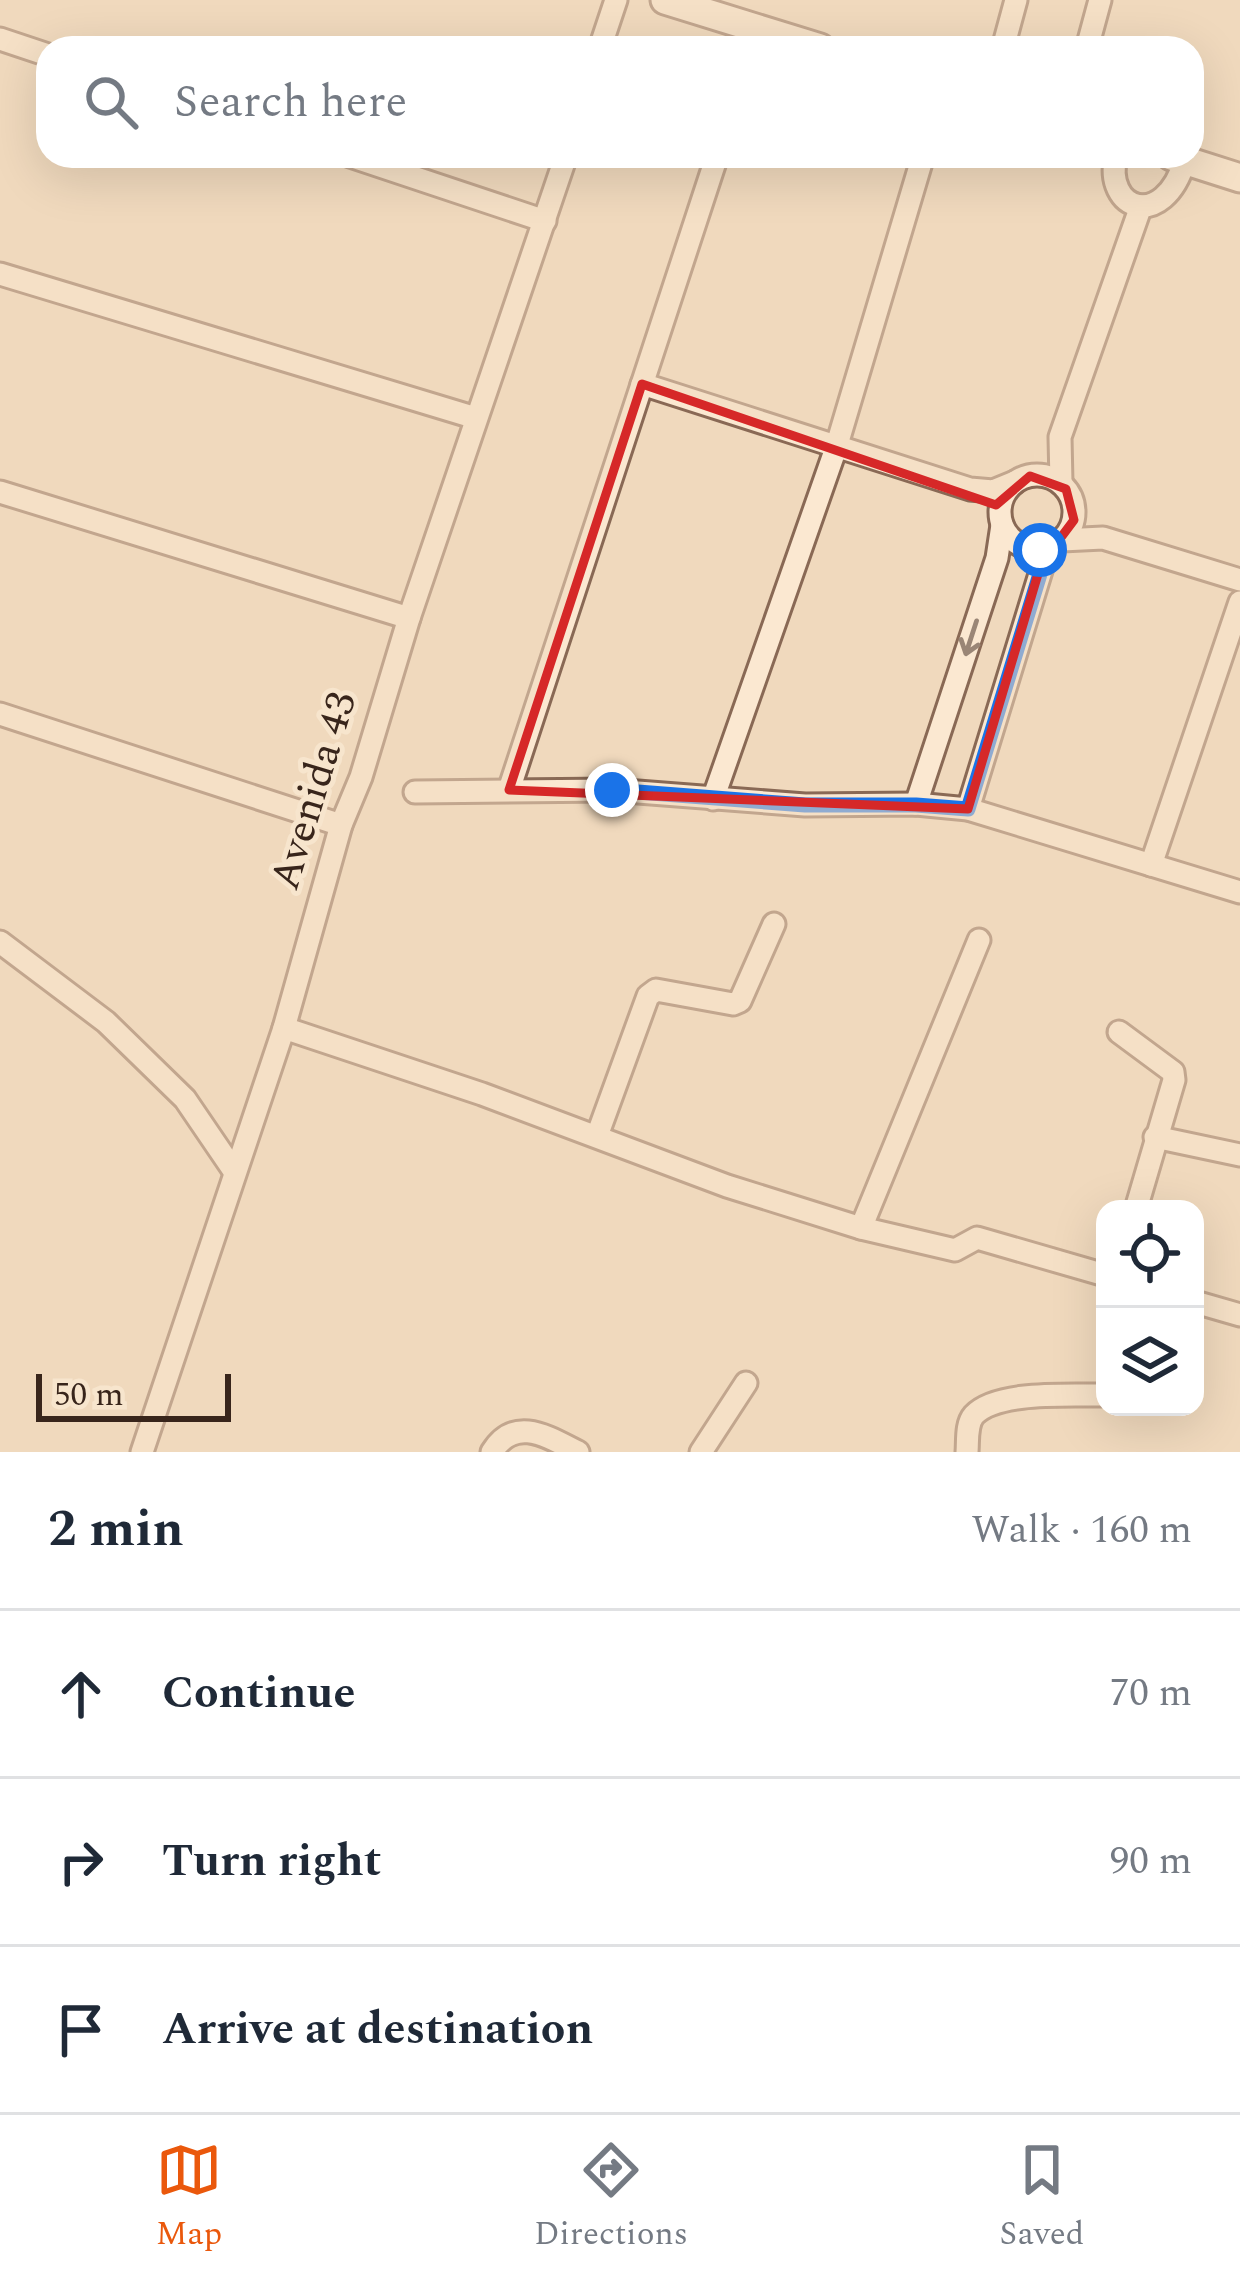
<!DOCTYPE html>
<meta charset="utf-8">
<style>
:root{--surface:#fff;--page:#f6f6f7;--text:#1f2937;--muted:#747a83;--line:#e0e1e3;--accent:#ea580c}
body{margin:0;font-family:Spectral,serif;background:var(--page);color:var(--text)}
.controls{position:absolute;right:36px;bottom:36px;display:grid;overflow:hidden;border-radius:24px;box-shadow:0 12px 48px #0002}
.controls button{width:108px;height:108px;display:grid;place-items:center;padding:0;border:0;border-bottom:3px solid var(--line);background:var(--surface);color:var(--text);font:60px sans-serif}
.scale{position:absolute;left:36px;bottom:30px;width:195px;box-sizing:border-box;padding-left:12px;border:6px solid #38251b;border-top:0;font-size:33px;line-height:42px;white-space:nowrap;color:#38251b;-webkit-text-stroke:9px #f7e5cd;paint-order:stroke}
.stop{position:absolute;width:36px;height:36px;margin:-27px;border:9px solid #1a73e8;border-radius:50%;background:#fff}
.stop.end{background:#1a73e8;border-color:#fff;box-shadow:0 3px 12px #0008}
.list{margin:0;padding:0;list-style:none}
h2{display:flex;justify-content:space-between;align-items:center;height:156px;margin:0;padding:0 48px;font-size:51px}
h2 small{font-size:39px;font-weight:400;color:var(--muted)}
.list li{display:grid;grid-template-columns:78px 1fr auto;gap:36px;align-items:center;box-sizing:border-box;height:168px;padding:0 48px;border-top:3px solid var(--line)}
.list b{display:block;font-size:45px;white-space:nowrap}
.list em{font-size:39px;font-style:normal;color:var(--muted)}
.icon{flex:none;width:66px;height:66px;fill:none;stroke:currentColor;stroke-width:2;stroke-linecap:round;stroke-linejoin:round}
.map{position:relative;flex:none;width:1240px;height:1452px;overflow:hidden}
.search{position:absolute;background:var(--surface);box-shadow:0 12px 48px #0002;left:36px;right:36px;top:36px;height:132px;display:flex;align-items:center;gap:30px;box-sizing:border-box;padding:0 42px;border-radius:36px;color:var(--muted);font-size:45px}
.sheet{height:660px;background:var(--surface)}
nav{display:flex;justify-content:space-around;align-items:center;box-sizing:border-box;height:168px;border-top:3px solid var(--line);background:var(--surface);font-size:33px;color:var(--muted)}
nav a{display:grid;justify-items:center;gap:6px}
nav .on{color:var(--accent)}
.map>svg:first-child{display:block}
</style>
<div class="map">
<svg width="1240" height="1452" viewBox="0 0 1240 1452">
<rect width="100%" height="100%" fill="#f0d9bd"/>
<g fill="none" stroke-linecap="round" stroke-linejoin="round">
<g stroke="#896955" stroke-width="27">
<g id="minor">
<polyline points="0,39 48,55"/>
<polyline points="600,48 616,0"/>
<polyline points="1003,48 1016,0"/>
<polyline points="1087,48 1100,0"/>
<polyline points="350,156 545,221"/>
<path d="M1116,156C1103,209 1163,233 1185,160"/>
<polyline points="0,274 476,418"/>
<polyline points="642,384 970,489 993,491 1015,482"/>
<circle cx="1037" cy="512" r="37"/>
<polyline points="1061,483 1060,437 1141,206"/>
<polyline points="0,492 409,618"/>
<polyline points="1062,540 1103,538 1240,580"/>
<polyline points="0,714 341,825"/>
<polyline points="509,790 717,156"/>
<polyline points="415,792 612,790 805,805 916,804 968,809 1240,892"/>
<polyline points="713,799 836,448 923,156"/>
<polyline points="916,804 997,558 1002,525"/>
<polyline points="968,809 1048,548"/>
<polyline points="1151,865 1240,602"/>
<polyline points="0,942 106,1022 185,1099 234,1171"/>
<polyline points="284,1028 482,1094 727,1186 861,1228 955,1250 977,1238 1105,1275"/>
<polyline points="1119,1032 1173,1072 1174,1080 1136,1209"/>
<polyline points="597,1136 648,996 656,990 733,1004 740,1001 774,924"/>
<polyline points="1155,1137 1240,1155"/>
<polyline points="861,1228 979,940"/>
<polyline points="1195,1302 1240,1315"/>
<polyline points="142,1452 284,1028 341,825 361,777 409,618 566,156"/>
<path d="M492,1452C515,1415 548,1437 578,1452"/>
<polyline points="701,1452 746,1383"/>
<path d="M967,1452C968,1440 966,1424 974,1415C998,1390 1072,1396 1105,1395"/>
</g>
</g>
<g stroke="#896955" stroke-width="33">
<g id="tertiary">
<polyline points="665,0 820,48"/>
<polyline points="1171,156 1240,178"/>
</g>
</g>
<use href="#minor" stroke="#fbe8d1" stroke-width="21"/>
<use href="#tertiary" stroke="#fbe8d1" stroke-width="27"/>
</g>
<defs><path id="oneway-shaft" d="M-6 0H5M1.5-3L5.5 0L1.5 3" fill="none" stroke-width="1.6" stroke-linecap="round" stroke-linejoin="round" transform="scale(3)"/></defs>
<use stroke="#9a8676" href="#oneway-shaft" transform="translate(971 638) rotate(108)"/>
<g fill="none" stroke-linecap="round" stroke-linejoin="round">
<polyline stroke="#1a73e8" stroke-width="15" points="612,790 805,805 916,805 968,809 1048,548 1040,550"/>
</g>
<path d="M0 0H1240V1452H0ZM642,384L996,505L1030,476L1066,489L1074,520L1041,564L968,809L509,790Z" fill="#f0d9bd" fill-opacity=".55" fill-rule="evenodd"/>
<path fill="none" stroke="#d62828" stroke-width="9" stroke-linejoin="round" d="M642,384L996,505L1030,476L1066,489L1074,520L1041,564L968,809L509,790Z"/>
<g text-anchor="middle" dominant-baseline="central" stroke-width="10" stroke-linejoin="round" paint-order="stroke">
<g font-size="42" fill="#38251b" stroke="#f7e5cd">
<text transform="translate(314 791) rotate(-73)">Avenida 43</text>
</g>
</g>
</svg>
<div class="controls">
<button><svg class="icon" aria-label="locate" viewBox="0 0 24 24"><circle cx="12" cy="12" r="6"/><path d="M12 2v4M12 18v4M2 12h4M18 12h4"/></svg></button>
<button><svg class="icon" aria-label="layers" viewBox="0 0 24 24"><path d="M12 4l9 5-9 5-9-5zM3 14l9 5 9-5"/></svg></button>
</div>
<div class="scale">50 m</div>
<div class="stop" style="left:1040px;top:550px"></div>
<div class="stop end" style="left:612px;top:790px"></div>
<div class="search"><svg class="icon" aria-label="search" viewBox="0 0 24 24"><circle cx="10" cy="10" r="6"/><path d="M15 15l6 6"/></svg>Search here</div>
</div>
<section class="sheet">
<h2>2 min<small>Walk · 160 m</small></h2>
<ul class="list">
<li><svg class="icon" aria-label="ahead" viewBox="0 0 24 24"><path d="M12 20V5M6 11l6-6 6 6"/></svg><div><b>Continue</b></div><em>70 m</em></li>
<li><svg class="icon" aria-label="right" viewBox="0 0 24 24"><path d="M7 20v-9h11M14 6l5 5-5 5"/></svg><div><b>Turn right</b></div><em>90 m</em></li>
<li><svg class="icon" aria-label="arrive" viewBox="0 0 24 24"><path d="M6 21V4h12l-3 4 3 4H6"/></svg><div><b>Arrive at destination</b></div></li>
</ul>
</section>
<nav>
<a class="on"><svg class="icon" aria-label="map" viewBox="0 0 24 24"><path d="M3 6l6-2 6 2 6-2v14l-6 2-6-2-6 2zM9 4v14M15 6v14"/></svg>Map</a>
<a><svg class="icon" aria-label="directions" viewBox="0 0 24 24"><path d="M12 3l9 9-9 9-9-9zM9 14v-3h6M13 9l2 2-2 2"/></svg>Directions</a>
<a><svg class="icon" aria-label="saved" viewBox="0 0 24 24"><path d="M7 4h10v16l-5-4-5 4z"/></svg>Saved</a>
</nav>
